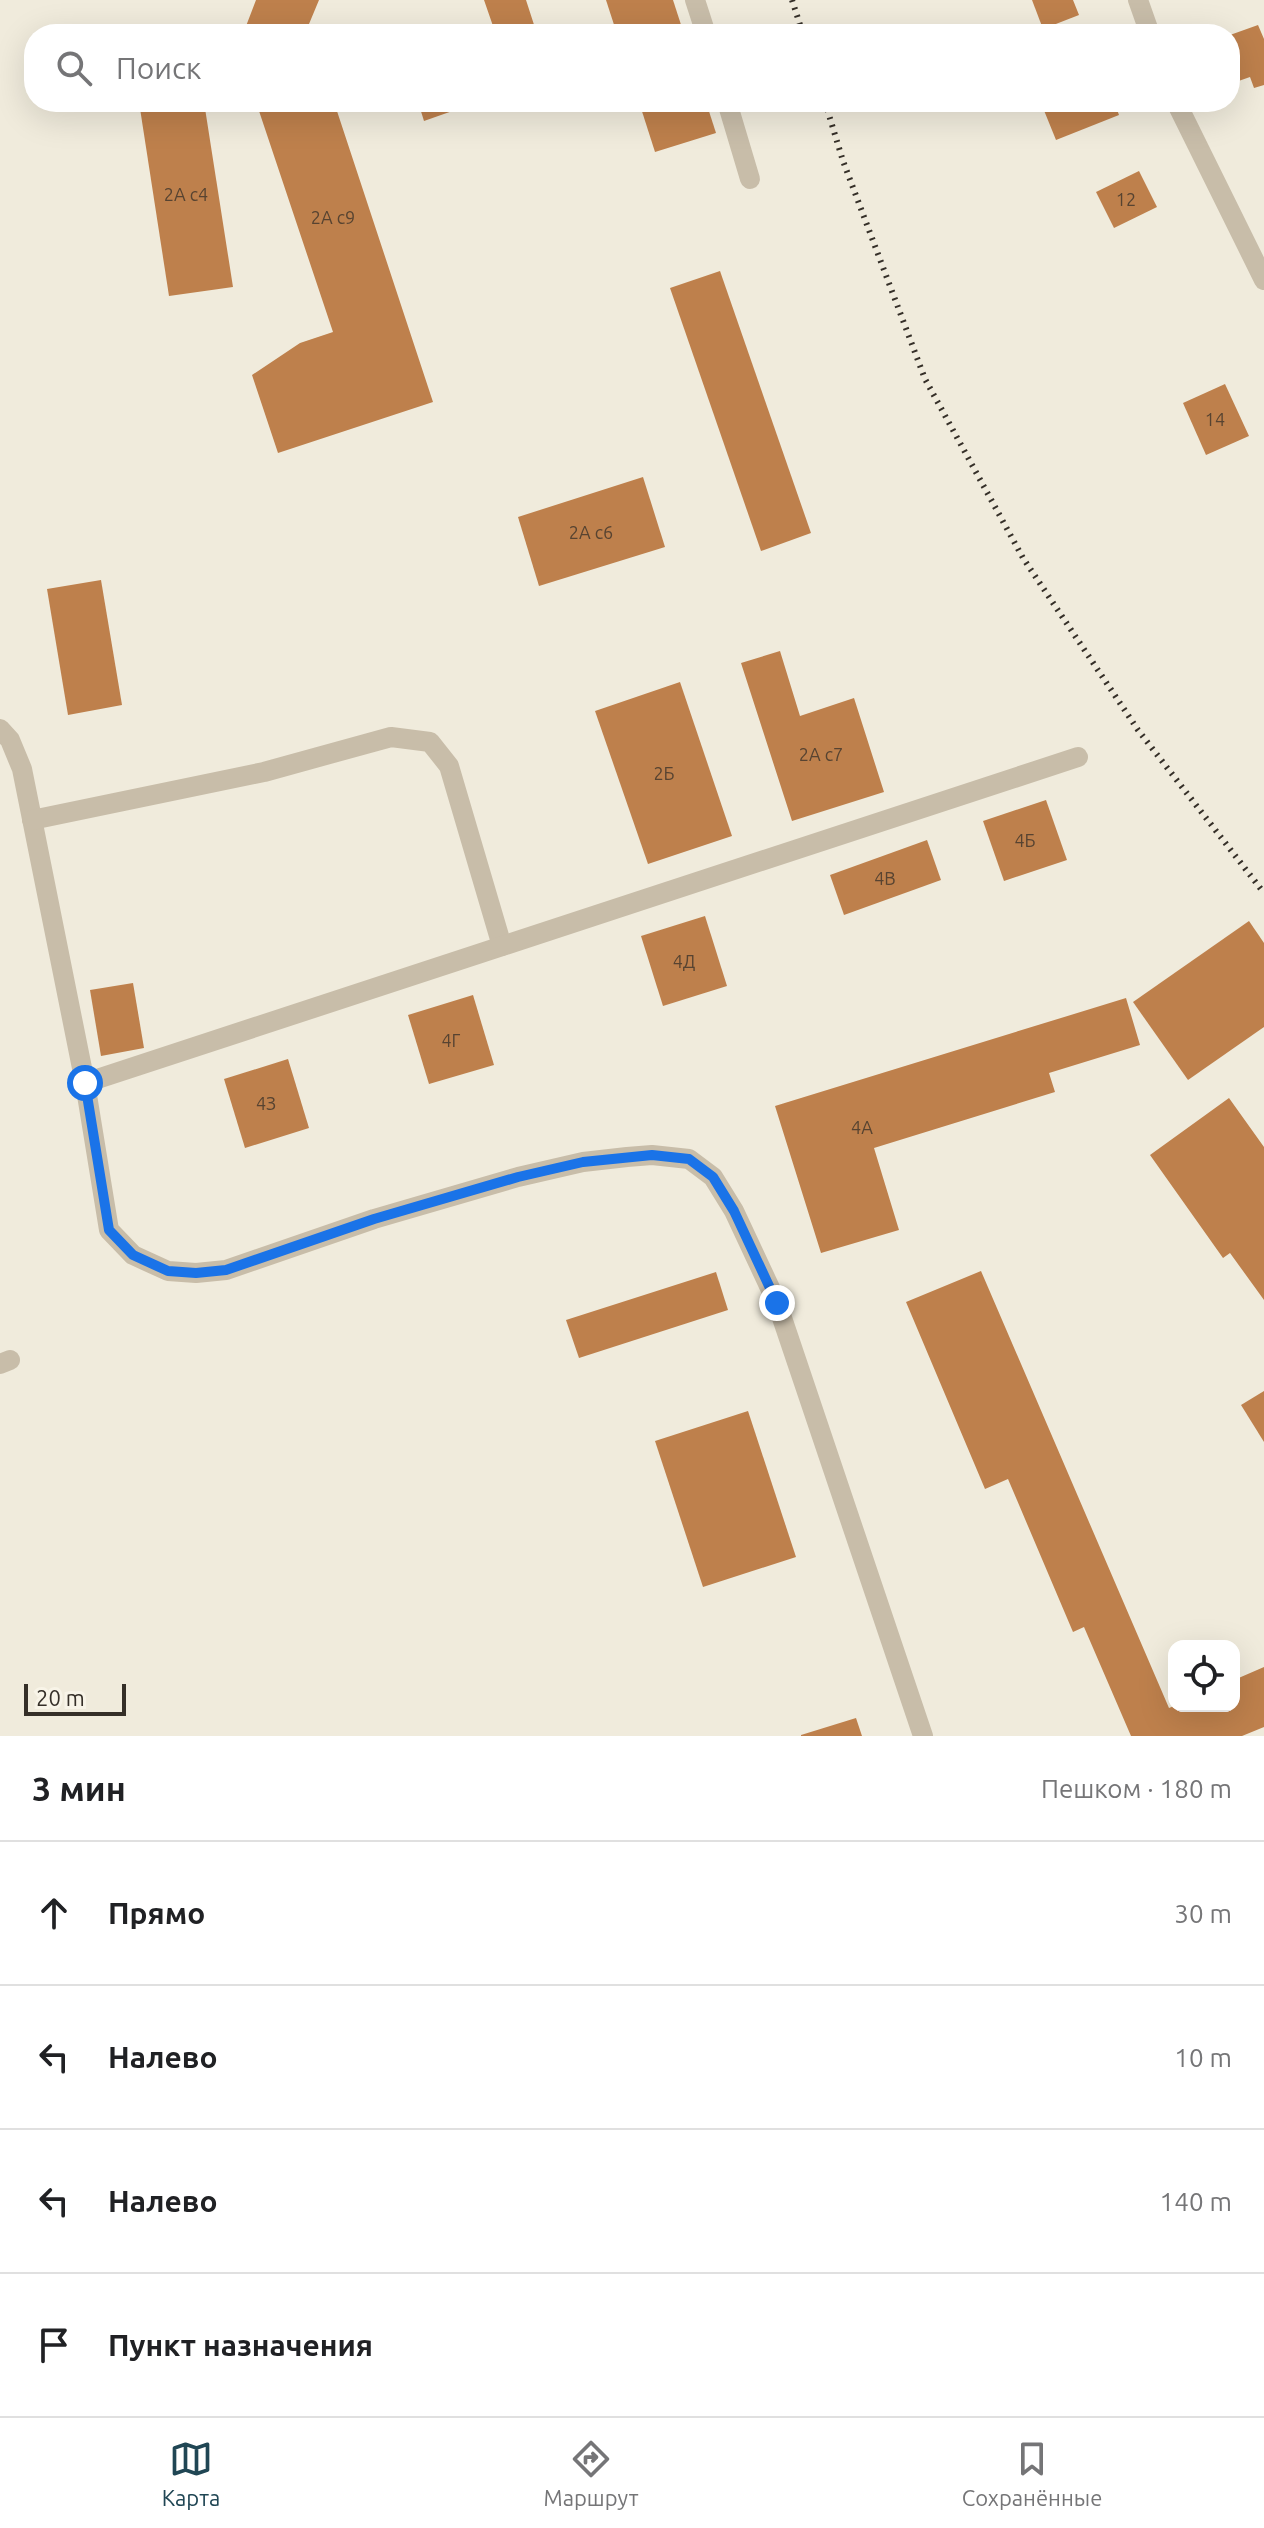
<!DOCTYPE html>
<html lang="ru">
<meta charset="utf-8">
<style>
:root{--surface:#fff;--page:#f6f6f6;--text:#202124;--muted:#757577;--line:#e0e0e0;--accent:#204654}
body{margin:0;font-family:Ubuntu,sans-serif;background:var(--page);color:var(--text)}
.controls{position:absolute;right:24px;bottom:24px;display:grid;overflow:hidden;border-radius:16px;box-shadow:0 8px 32px #0002}
.controls button{width:72px;height:72px;display:grid;place-items:center;padding:0;border:0;border-bottom:2px solid var(--line);background:var(--surface);color:var(--text);font:40px sans-serif}
.scale{position:absolute;left:24px;bottom:20px;width:102px;box-sizing:border-box;padding-left:8px;border:4px solid #352f28;border-top:0;font-size:22px;line-height:28px;white-space:nowrap;color:#352f28;-webkit-text-stroke:6px #f8f4e8;paint-order:stroke}
.stop{position:absolute;width:24px;height:24px;margin:-18px;border:6px solid #1a73e8;border-radius:50%;background:#fff}
.stop.end{background:#1a73e8;border-color:#fff;box-shadow:0 2px 8px #0008}
.list{margin:0;padding:0;list-style:none}
h2{display:flex;justify-content:space-between;align-items:center;height:104px;margin:0;padding:0 32px;font-size:34px}
h2 small{font-size:26px;font-weight:400;color:var(--muted)}
.list li{display:grid;grid-template-columns:52px 1fr auto;gap:24px;align-items:center;box-sizing:border-box;height:144px;padding:0 32px;border-top:2px solid var(--line)}
.list b{display:block;font-size:30px;white-space:nowrap}
.list em{font-size:26px;font-style:normal;color:var(--muted)}
.icon{flex:none;width:44px;height:44px;fill:none;stroke:currentColor;stroke-width:2;stroke-linecap:round;stroke-linejoin:round}
.map{position:relative;flex:none;width:1264px;height:1736px;overflow:hidden}
.search{position:absolute;background:var(--surface);box-shadow:0 8px 32px #0002;left:24px;right:24px;top:24px;height:88px;display:flex;align-items:center;gap:20px;box-sizing:border-box;padding:0 28px;border-radius:32px;color:var(--muted);font-size:30px}
.sheet{height:680px;background:var(--surface)}
nav{display:flex;justify-content:space-around;align-items:center;box-sizing:border-box;height:112px;border-top:2px solid var(--line);background:var(--surface);font-size:22px;color:var(--muted)}
nav a{display:grid;justify-items:center;gap:4px}
nav .on{color:var(--accent)}
.map>svg:first-child{display:block}
</style>
<div class="map">
<svg width="1264" height="1736" viewBox="0 0 1264 1736">
<rect width="100%" height="100%" fill="#f0ebdc"/>
<g fill="#be804c">
<polygon points="256,0 319,0 309,24 312,34 243,34"/>
<polygon points="484,0 526,0 537,34 470,34 493,26"/>
<polygon points="606,0 673,0 684,34 617,34"/>
<polygon points="1032,0 1073,0 1079,15 1043,29"/>
<polygon points="1258,25 1264,39 1264,85 1254,88 1250,77 1230,84 1230,35"/>
<polygon points="139,102 204,102 233,287 169,296"/>
<polygon points="256,102 334,102 433,402 278,453 252,375 300,343 333,332"/>
<polygon points="418,102 478,102 424,121"/>
<polygon points="639,102 706,102 716,133 655,152"/>
<polygon points="1044,102 1114,102 1119,115 1056,140 1041,103"/>
<polygon points="1139,171 1157,207 1114,228 1096,192"/>
<polygon points="720,271 811,533 761,551 670,288"/>
<polygon points="1225,384 1249,436 1206,455 1183,403"/>
<polygon points="643,477 665,547 539,586 518,517"/>
<polygon points="101,580 122,705 68,715 47,589"/>
<polygon points="780,651 800,716 854,698 884,792 792,821 741,663"/>
<polygon points="680,682 732,836 648,864 595,711"/>
<polygon points="1046,800 1067,860 1004,881 983,821"/>
<polygon points="927,840 941,880 844,915 830,875"/>
<polygon points="705,916 727,986 663,1006 641,936"/>
<polygon points="1249,921 1264,943 1264,1027 1188,1080 1133,1002"/>
<polygon points="133,983 144,1048 101,1056 90,990"/>
<polygon points="473,995 494,1065 429,1084 408,1015"/>
<polygon points="1126,998 1140,1045 1049,1073 1055,1092 874,1148 899,1230 821,1253 775,1106"/>
<polygon points="288,1059 309,1128 245,1148 224,1079"/>
<polygon points="1229,1098 1264,1147 1264,1300 1230,1253 1223,1258 1150,1155"/>
<polygon points="981,1271 1169,1708 1174,1706 1234,1706 1234,1680 1264,1667 1264,1727 1242,1736 1131,1736 1084,1627 1073,1632 1008,1479 985,1489 906,1302"/>
<polygon points="716,1272 728,1310 579,1358 566,1320"/>
<polygon points="1264,1391 1264,1442 1241,1405"/>
<polygon points="748,1411 796,1557 703,1587 655,1441"/>
<polygon points="856,1718 862,1736 801,1736 801,1735"/>
</g>
<g fill="none" stroke-linecap="round" stroke-linejoin="round">
<g stroke="#c8bda9" stroke-width="20">
<polyline points="695,0 706,34"/>
<polyline points="1138,0 1150,34"/>
<polyline points="727,102 750,179"/>
<polyline points="1176,102 1264,280"/>
<polyline points="0,729 10,740 22,769 85,1083 109,1230 133,1255 168,1271 196,1273 226,1270 374,1219 518,1177 583,1162 627,1157 652,1155 689,1159 713,1177 734,1211 777,1303 923,1736"/>
<polyline points="32,820 264,772 391,737 430,742 449,766 502,946"/>
<polyline points="85,1083 1078,757"/>
<polyline points="0,1364 10,1360"/>
</g>
<g stroke="#352f28" stroke-width="6" stroke-dasharray="2 6" stroke-linecap="butt">
<polyline points="792,0 803,34"/>
<polyline points="825,102 843,161 925,379 1023,558 1138,730 1264,893"/>
</g>
</g>
<g fill="none" stroke-linecap="round" stroke-linejoin="round">
<polyline stroke="#1a73e8" stroke-width="10" points="85,1083 109,1230 133,1255 168,1271 196,1273 226,1270 374,1219 518,1177 583,1162 652,1155 689,1159 713,1177 734,1211 777,1303"/>
</g>
<g text-anchor="middle" dominant-baseline="central" stroke-width="8" stroke-linejoin="round" paint-order="stroke">
<g font-size="18" fill="#574331">
<text x="186" y="194">2А с4</text>
<text x="1126" y="199">12</text>
<text x="333" y="217">2А с9</text>
<text x="1215" y="419">14</text>
<text x="591" y="532">2А с6</text>
<text x="821" y="754">2А с7</text>
<text x="664" y="773">2Б</text>
<text x="1025" y="840">4Б</text>
<text x="885" y="878">4В</text>
<text x="684" y="961">4Д</text>
<text x="451" y="1040">4Г</text>
<text x="266" y="1103">4З</text>
<text x="862" y="1127">4А</text>
</g>
</g>
</svg>
<div class="controls">
<button><svg class="icon" aria-label="locate" viewBox="0 0 24 24"><circle cx="12" cy="12" r="6"/><path d="M12 2v4M12 18v4M2 12h4M18 12h4"/></svg></button>
</div>
<div class="scale">20 m</div>
<div class="stop" style="left:85px;top:1083px"></div>
<div class="stop end" style="left:777px;top:1303px"></div>
<div class="search"><svg class="icon" aria-label="search" viewBox="0 0 24 24"><circle cx="10" cy="10" r="6"/><path d="M15 15l6 6"/></svg>Поиск</div>
</div>
<section class="sheet">
<h2>3 мин<small>Пешком · 180 m</small></h2>
<ul class="list">
<li><svg class="icon" aria-label="ahead" viewBox="0 0 24 24"><path d="M12 20V5M6 11l6-6 6 6"/></svg><div><b>Прямо</b></div><em>30 m</em></li>
<li><svg class="icon" aria-label="left" viewBox="0 0 24 24"><path d="M17 20v-9H6M10 6l-5 5 5 5"/></svg><div><b>Налево</b></div><em>10 m</em></li>
<li><svg class="icon" aria-label="left" viewBox="0 0 24 24"><path d="M17 20v-9H6M10 6l-5 5 5 5"/></svg><div><b>Налево</b></div><em>140 m</em></li>
<li><svg class="icon" aria-label="arrive" viewBox="0 0 24 24"><path d="M6 21V4h12l-3 4 3 4H6"/></svg><div><b>Пункт назначения</b></div></li>
</ul>
</section>
<nav>
<a class="on"><svg class="icon" aria-label="map" viewBox="0 0 24 24"><path d="M3 6l6-2 6 2 6-2v14l-6 2-6-2-6 2zM9 4v14M15 6v14"/></svg>Карта</a>
<a><svg class="icon" aria-label="directions" viewBox="0 0 24 24"><path d="M12 3l9 9-9 9-9-9zM9 14v-3h6M13 9l2 2-2 2"/></svg>Маршрут</a>
<a><svg class="icon" aria-label="saved" viewBox="0 0 24 24"><path d="M7 4h10v16l-5-4-5 4z"/></svg>Сохранённые</a>
</nav>
